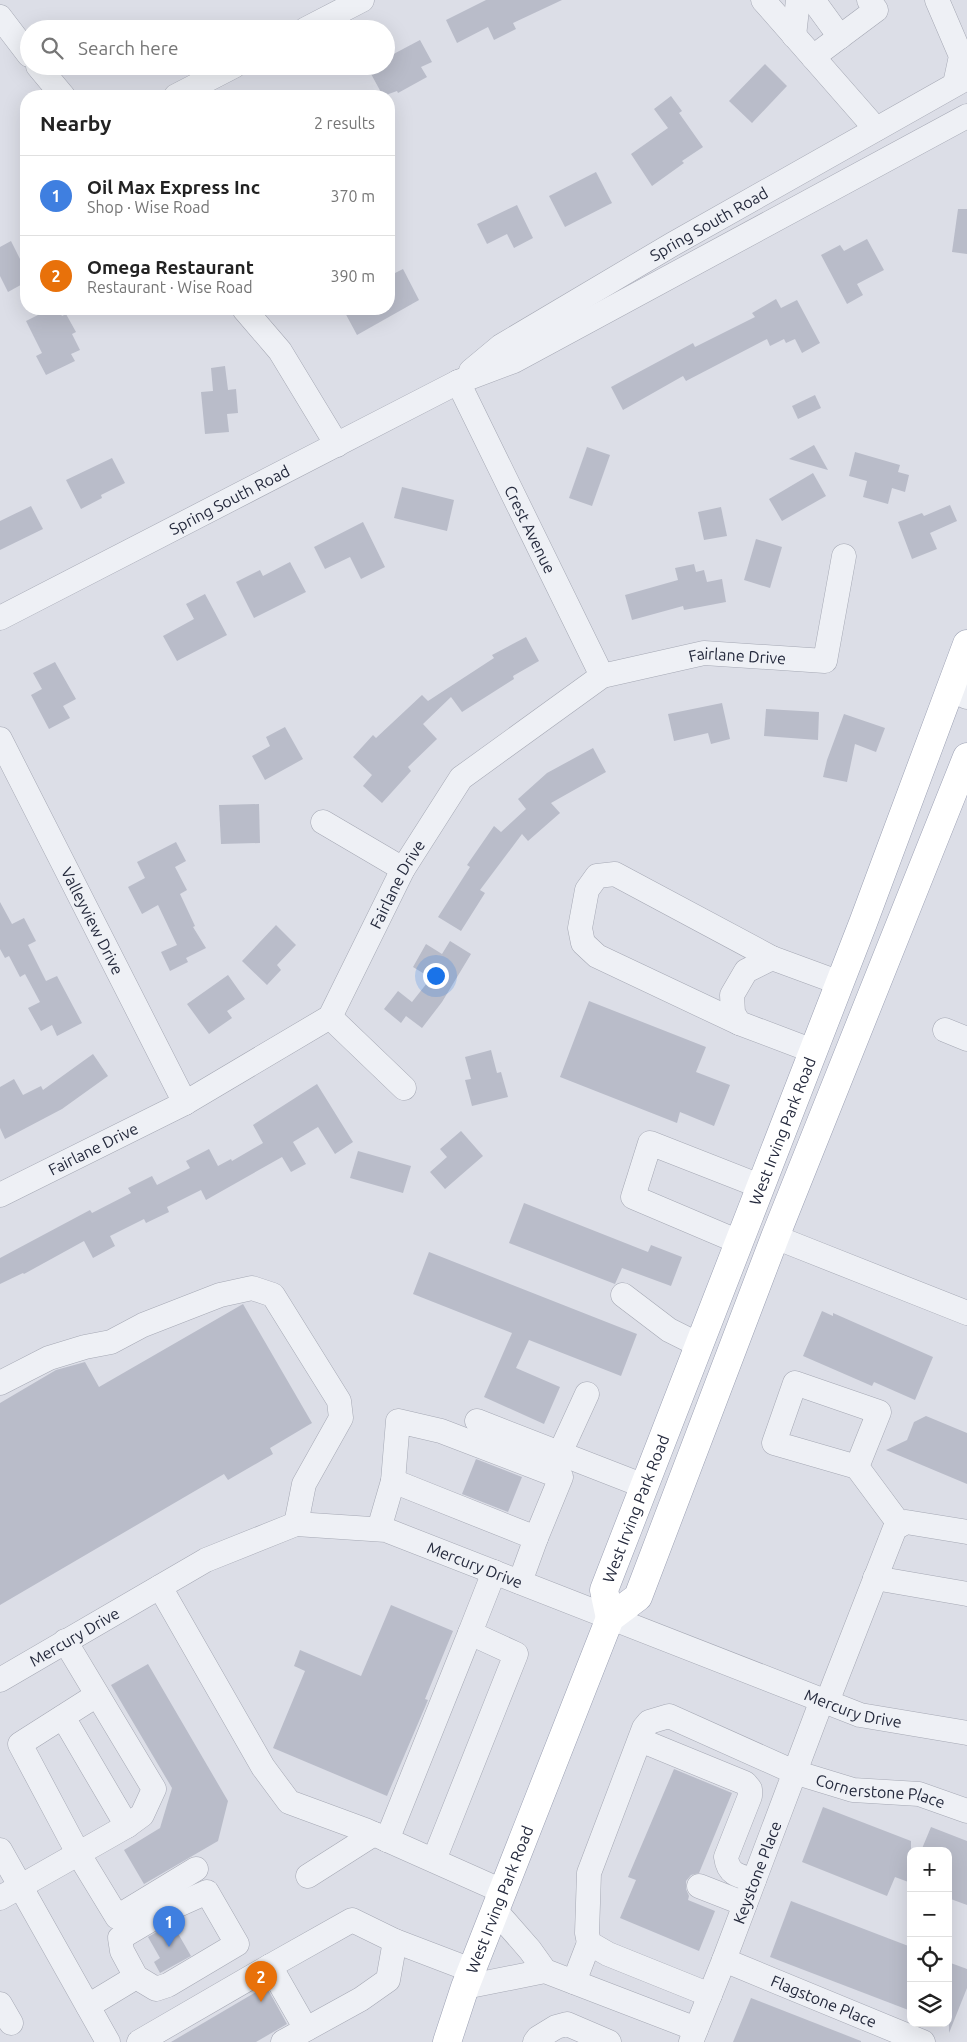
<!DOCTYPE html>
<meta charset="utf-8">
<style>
:root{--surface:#fff;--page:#f6f6f6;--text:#222;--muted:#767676;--line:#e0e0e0;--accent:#0b8043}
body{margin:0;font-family:Ubuntu,sans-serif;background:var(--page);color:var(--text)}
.controls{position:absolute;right:15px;bottom:15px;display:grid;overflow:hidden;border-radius:10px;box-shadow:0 5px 20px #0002}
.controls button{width:45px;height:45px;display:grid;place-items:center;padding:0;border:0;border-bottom:1px solid var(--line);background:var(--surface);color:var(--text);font:25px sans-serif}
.you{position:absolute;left:435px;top:975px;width:18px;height:18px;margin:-12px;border:4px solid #fff;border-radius:50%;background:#1a73e8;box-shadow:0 0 0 8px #1a73e833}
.badge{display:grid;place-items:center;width:32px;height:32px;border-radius:50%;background:var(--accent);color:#fff;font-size:16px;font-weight:700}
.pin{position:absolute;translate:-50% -41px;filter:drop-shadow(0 1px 2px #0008)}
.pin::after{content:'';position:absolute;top:26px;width:18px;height:15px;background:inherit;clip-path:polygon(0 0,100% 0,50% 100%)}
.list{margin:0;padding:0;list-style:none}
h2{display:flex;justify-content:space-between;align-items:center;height:65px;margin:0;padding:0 20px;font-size:21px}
h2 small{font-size:16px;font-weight:400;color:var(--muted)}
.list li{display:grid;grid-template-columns:32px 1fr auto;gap:15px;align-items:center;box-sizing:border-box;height:80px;padding:0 20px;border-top:1px solid var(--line)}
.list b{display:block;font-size:19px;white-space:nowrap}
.list p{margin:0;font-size:16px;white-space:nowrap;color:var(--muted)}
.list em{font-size:16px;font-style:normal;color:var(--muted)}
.icon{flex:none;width:28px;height:28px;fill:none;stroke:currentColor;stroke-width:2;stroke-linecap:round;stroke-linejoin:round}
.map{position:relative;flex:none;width:967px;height:2042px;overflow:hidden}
.search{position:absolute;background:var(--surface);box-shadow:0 5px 20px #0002;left:20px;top:20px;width:375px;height:55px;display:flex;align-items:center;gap:12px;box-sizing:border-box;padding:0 18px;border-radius:28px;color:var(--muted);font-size:19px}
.panel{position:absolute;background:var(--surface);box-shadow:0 5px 20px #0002;left:20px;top:90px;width:375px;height:225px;border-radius:20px}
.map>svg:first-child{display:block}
</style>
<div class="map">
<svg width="967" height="2042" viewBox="0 0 967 2042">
<rect width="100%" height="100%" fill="#dcdee7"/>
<g fill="#b9bcc9">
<polygon points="486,0 562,0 513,23 516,29 494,40 488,27 457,43 446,20"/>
<polygon points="420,40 432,62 421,67 427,77 398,93 397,91 383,96 370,72 381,66 386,66 386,58"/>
<polygon points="765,64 787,86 752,123 729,101"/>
<polygon points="671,96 682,111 679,113 703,147 682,161 684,163 652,186 631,154 668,128 654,109"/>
<polygon points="596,172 612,203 565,227 549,196"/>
<polygon points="517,205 533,238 514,248 507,234 487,244 477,224"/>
<polygon points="958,209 967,209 967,254 952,252"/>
<polygon points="867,239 884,270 857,284 863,295 847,304 821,255 840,245 844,251"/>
<polygon points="11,241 26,271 26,282 8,292 0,276 0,247"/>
<polygon points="403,269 419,300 357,335 343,309 389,309 389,276"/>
<polygon points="776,299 781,308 797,300 820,343 802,353 795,339 786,343 784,339 770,346 767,339 686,381 683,376 623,410 611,387 693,343 695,347 755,317 752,313"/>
<polygon points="50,309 58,309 62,316 66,314 76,332 72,334 80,350 71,354 75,361 46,375 36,356 42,353 26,321"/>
<polygon points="225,366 228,390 236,389 238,413 227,414 229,432 205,434 201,392 213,391 211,368"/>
<polygon points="815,395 821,408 798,419 792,406"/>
<polygon points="814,445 828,470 789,459"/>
<polygon points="587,447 610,455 592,506 569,498"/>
<polygon points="855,452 900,465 898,472 909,475 905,492 892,488 888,504 863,497 867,481 849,476"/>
<polygon points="112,458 125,483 101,495 102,498 81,509 66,480"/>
<polygon points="813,473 826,496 782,521 769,499"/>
<polygon points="402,487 454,500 447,531 394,518"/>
<polygon points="950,505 957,521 930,533 937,549 912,559 898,522 922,513 924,516"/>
<polygon points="31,506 43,529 0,550 0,521"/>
<polygon points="721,507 727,536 704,540 698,512"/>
<polygon points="363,522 385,567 361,579 350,557 325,569 314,547"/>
<polygon points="756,539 782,547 770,588 744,580"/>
<polygon points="290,562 306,592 254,618 236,582 260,570 263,576"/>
<polygon points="694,564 696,572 704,570 707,582 722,579 726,602 684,610 683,606 632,620 625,595 678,580 675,568"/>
<polygon points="205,594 227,635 177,661 163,636 194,619 186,604"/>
<polygon points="526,637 539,661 513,676 514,679 462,712 451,697 423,724 437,739 408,767 411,771 382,803 363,786 372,775 353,757 373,735 376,738 422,695 428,701 494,658 492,655"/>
<polygon points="55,662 76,699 63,706 70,718 49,729 31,695 42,689 33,673"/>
<polygon points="722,703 730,739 711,744 708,733 674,741 668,714"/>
<polygon points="766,709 819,712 818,740 764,736"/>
<polygon points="844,714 885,728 876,752 855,744 847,782 823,777 827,760"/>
<polygon points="285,727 303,759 265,780 252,756 270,746 266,737"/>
<polygon points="593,748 606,772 551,803 560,813 528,841 522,834 480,890 485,893 461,931 438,917 470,867 467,865 494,826 501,832 526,809 518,799 547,773"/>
<polygon points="259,804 260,843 221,844 219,805"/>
<polygon points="176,842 186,861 175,867 187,890 180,894 195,926 193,927 206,948 186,958 188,962 170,971 161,952 177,945 158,905 142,914 128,887 145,878 137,862"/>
<polygon points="0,902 12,924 24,918 36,941 28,945 46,981 57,976 82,1023 57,1036 52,1025 41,1031 28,1008 40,1002 25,974 20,977 9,956 5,958 0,949"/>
<polygon points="276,925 296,945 277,965 281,970 267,985 242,961"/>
<polygon points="450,941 471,954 442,1002 422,1028 406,1016 401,1023 384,1009 398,991 412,1002 431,978 413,967 426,944 442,954"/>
<polygon points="228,975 245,999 227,1011 232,1018 209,1034 187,1004"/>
<polygon points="589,1001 706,1047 696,1072 730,1085 714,1126 680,1112 677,1123 560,1077"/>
<polygon points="491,1050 497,1073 501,1072 508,1097 472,1106 465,1080 471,1079 465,1057"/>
<polygon points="93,1054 108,1076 62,1109 5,1139 0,1128 0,1087 14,1079 23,1095 41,1086 43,1090"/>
<polygon points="317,1084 353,1142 335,1154 318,1127 293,1142 306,1164 291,1172 282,1157 206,1200 201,1190 167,1207 169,1212 146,1223 144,1219 110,1236 115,1246 93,1258 84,1241 24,1274 23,1273 0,1284 0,1258 90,1210 92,1213 131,1193 128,1188 152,1176 157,1185 190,1168 186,1161 209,1149 218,1166 231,1159 232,1161 263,1143 253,1125"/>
<polygon points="461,1131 483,1156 445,1189 430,1172 447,1157 440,1149"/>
<polygon points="358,1151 411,1166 403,1193 350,1178"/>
<polygon points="524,1203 648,1252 651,1245 682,1257 671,1286 622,1268 615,1284 509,1243"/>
<polygon points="429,1252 637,1334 621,1376 529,1340 516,1368 560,1387 544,1424 484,1397 512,1333 413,1294"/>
<polygon points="243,1304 312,1423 270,1448 273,1454 228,1480 224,1474 0,1605 0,1403 56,1370 85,1362 99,1387"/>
<polygon points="822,1311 833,1316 833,1313 933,1357 915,1400 874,1382 872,1386 803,1356"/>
<polygon points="926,1416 967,1433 967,1484 886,1450 907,1440 914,1422"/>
<polygon points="476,1459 522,1477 508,1512 462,1494"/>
<polygon points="391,1605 453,1631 425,1699 428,1700 387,1796 273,1748 305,1671 294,1666 300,1650 361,1676"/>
<polygon points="148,1664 228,1801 218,1841 144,1884 124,1850 160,1828 172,1788 111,1685"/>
<polygon points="674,1769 732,1793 699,1873 691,1875 686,1881 686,1889 689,1896 688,1900 715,1911 699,1951 620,1918 636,1880 628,1877"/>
<polygon points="823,1807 911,1841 911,1883 895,1877 887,1896 802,1862"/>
<polygon points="931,1827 967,1841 967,1905 948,1898 948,1851 921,1851"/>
<polygon points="791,1901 911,1947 911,2011 770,1957"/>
<polygon points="172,1923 191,1956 160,1973 154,1962 160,1958 148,1937"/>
<polygon points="948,1962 967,1969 967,1988 949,2033"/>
<polygon points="266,1986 287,2024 256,2042 171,2042"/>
<polygon points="751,1998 861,2041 861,2042 733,2042"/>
</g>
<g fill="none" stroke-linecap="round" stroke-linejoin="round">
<g stroke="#a5a8b4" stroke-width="25">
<g id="minor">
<polyline points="763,0 876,129"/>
<polyline points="813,0 840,37"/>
<polyline points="937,0 961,56 955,84"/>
<polyline points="0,17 29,55"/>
<polyline points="306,29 362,0"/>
<polyline points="794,36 798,0"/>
<polyline points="813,57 876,10 869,0"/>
<polyline points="38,66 63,96"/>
<polyline points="176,96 234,66"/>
<polyline points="244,309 280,351 337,445"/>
<path id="s1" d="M471,371L501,346L673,244L967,78"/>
<path id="s2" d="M458,382L602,676"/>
<path id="s3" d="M0,618L458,382L514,361L967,116"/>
<polyline points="951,690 967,697"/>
<path id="s4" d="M0,739L185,1103"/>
<polyline points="323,822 403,869"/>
<polyline points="330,1017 404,1088"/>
<polyline points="739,1023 597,956 583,943 580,928 587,890 597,876 615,874 772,958"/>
<polyline points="945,1030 967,1039"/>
<polyline points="813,1051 739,1023 733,1013 732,995 746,971 772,958 840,983"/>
<path id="s5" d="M0,1195L185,1103L330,1017L403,869L461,778L602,676L704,653L825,661L844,556"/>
<polyline points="775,1237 967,1313"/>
<polyline points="739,1242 633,1197 650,1143 760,1186"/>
<polyline points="623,1295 669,1330 699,1345"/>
<polyline points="0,1383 49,1358 85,1347 111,1342 143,1325 220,1295 252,1288 273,1295 339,1401 341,1418 304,1484 296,1524"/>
<polyline points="477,1421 644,1486"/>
<polyline points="560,1453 587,1394"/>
<polyline points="857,1467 774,1443 795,1383 879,1412 857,1467 900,1525"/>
<polyline points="393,1481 398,1421 441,1431 561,1477 536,1538"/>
<polyline points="379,1529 393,1481 536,1538 520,1582"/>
<polyline points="875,1578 967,1594"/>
<polyline points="160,1587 263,1767 289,1802 365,1830 502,1891"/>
<path id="s6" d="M0,1680L206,1560L296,1524L386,1530L860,1715L967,1733"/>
<polyline points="97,1695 20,1744 78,1853 117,1917 196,1869"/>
<polyline points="827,1702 895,1528 906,1522 967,1532"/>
<polyline points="63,1717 127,1826"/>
<path d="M640,1740L745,1783L750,1789V1796L726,1857C728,1874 738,1876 754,1880"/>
<polyline points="387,1840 470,1633"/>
<polyline points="0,1850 108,2042"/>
<polyline points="434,1860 516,1654 470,1633 494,1572"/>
<polyline points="308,1876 374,1834"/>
<polyline points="699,1886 745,1904"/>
<polyline points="0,1898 127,1826 142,1815 154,1789 65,1641"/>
<polyline points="495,1910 530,1950 545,1971"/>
<path id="s7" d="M724,1960L923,2042"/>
<polyline points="270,1966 306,2029"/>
<polyline points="574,1982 589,1943"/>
<polyline points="465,1987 545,1971 696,2029"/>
<path id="s8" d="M710,1995L608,1954L589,1943L587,1933L589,1873L644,1728L649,1722L669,1716L794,1772L853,1790L919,1794L967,1811"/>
<polyline points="0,2004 11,2023"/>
<polyline points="88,2006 136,1977 156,1989 168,1985 237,1944 207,1892 169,1909 120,1938 122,1951 136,1977"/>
<polyline points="139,2042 265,1969 352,1920 395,1941 471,1970"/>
<polyline points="283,2042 361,1999 388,1980 395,1941"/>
<polyline points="535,2042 538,2038 556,2027 567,2024 609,2042"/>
<path id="s9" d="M691,2042L724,1960L822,1700"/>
</g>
</g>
<g stroke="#9ba0b3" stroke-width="29">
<g id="major">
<path id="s10" d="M610,1618L604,1590L863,923L967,644"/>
<path id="s11" d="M447,2042L465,1987L610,1618L638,1597L775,1237L967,757"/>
</g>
</g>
<use href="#minor" stroke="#eef0f5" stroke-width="24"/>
<use href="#major" stroke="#fff" stroke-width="28"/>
</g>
<g text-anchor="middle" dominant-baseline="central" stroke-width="4" stroke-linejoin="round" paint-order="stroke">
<g font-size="16" fill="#252a3d" stroke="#ebedf4">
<text stroke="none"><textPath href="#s1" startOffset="280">Spring South Road</textPath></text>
<text stroke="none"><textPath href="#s3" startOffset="258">Spring South Road</textPath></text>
<text stroke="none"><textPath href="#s2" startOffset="164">Crest Avenue</textPath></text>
<text stroke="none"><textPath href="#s5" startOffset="960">Fairlane Drive</textPath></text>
<text stroke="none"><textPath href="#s5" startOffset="524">Fairlane Drive</textPath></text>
<text stroke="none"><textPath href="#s4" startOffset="204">Valleyview Drive</textPath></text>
<text stroke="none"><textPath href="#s10" startOffset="521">West Irving Park Road</textPath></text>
<text stroke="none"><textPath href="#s5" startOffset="104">Fairlane Drive</textPath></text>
<text stroke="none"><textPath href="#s10" startOffset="116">West Irving Park Road</textPath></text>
<text stroke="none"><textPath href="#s6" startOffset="521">Mercury Drive</textPath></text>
<text stroke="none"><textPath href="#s6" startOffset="86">Mercury Drive</textPath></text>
<text stroke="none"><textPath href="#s6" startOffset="926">Mercury Drive</textPath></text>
<text stroke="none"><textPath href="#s8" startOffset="612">Cornerstone Place</textPath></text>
<text stroke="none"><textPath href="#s9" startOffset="182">Keystone Place</textPath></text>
<text stroke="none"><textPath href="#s11" startOffset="152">West Irving Park Road</textPath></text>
<text stroke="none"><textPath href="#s7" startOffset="108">Flagstone Place</textPath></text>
</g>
</g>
</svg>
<div class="controls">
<button>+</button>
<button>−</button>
<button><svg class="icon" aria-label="locate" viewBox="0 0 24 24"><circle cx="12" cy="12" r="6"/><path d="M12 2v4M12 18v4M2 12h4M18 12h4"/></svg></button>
<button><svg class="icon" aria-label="layers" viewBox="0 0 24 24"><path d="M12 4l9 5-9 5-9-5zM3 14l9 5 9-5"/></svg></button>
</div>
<div class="you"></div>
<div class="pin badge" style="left:169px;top:1947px;background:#3f7fe0">1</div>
<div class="pin badge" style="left:261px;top:2002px;background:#e8710a">2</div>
<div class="search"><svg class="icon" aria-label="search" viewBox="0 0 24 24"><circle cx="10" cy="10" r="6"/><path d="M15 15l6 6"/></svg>Search here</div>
<section class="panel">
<h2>Nearby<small>2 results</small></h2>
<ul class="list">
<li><span class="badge" style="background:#3f7fe0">1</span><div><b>Oil Max Express Inc</b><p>Shop · Wise Road</p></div><em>370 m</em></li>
<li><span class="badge" style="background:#e8710a">2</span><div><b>Omega Restaurant</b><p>Restaurant · Wise Road</p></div><em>390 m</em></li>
</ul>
</section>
</div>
